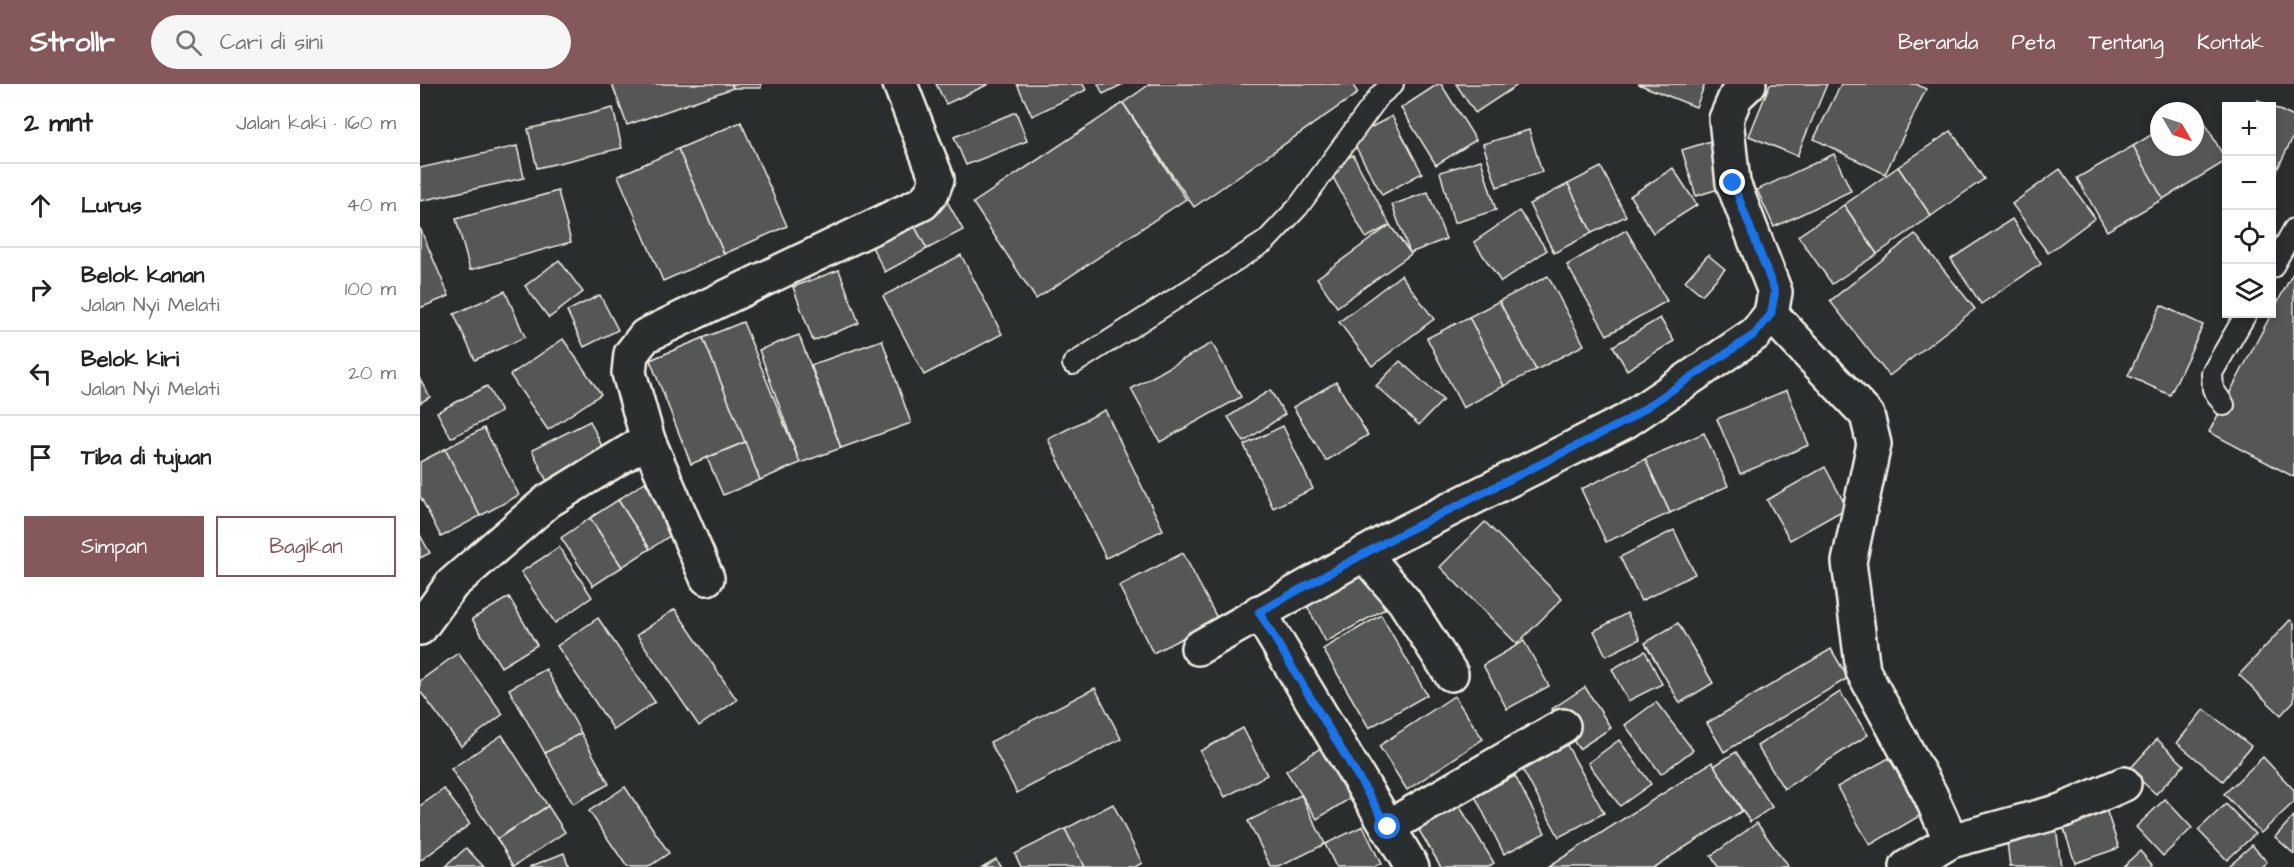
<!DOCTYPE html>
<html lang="id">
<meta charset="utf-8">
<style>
:root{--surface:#fff;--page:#f6f6f6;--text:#222;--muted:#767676;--line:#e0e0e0;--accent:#85585c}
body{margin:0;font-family:"Architects Daughter",sans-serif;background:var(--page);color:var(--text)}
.controls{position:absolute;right:18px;top:18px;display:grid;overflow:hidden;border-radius:0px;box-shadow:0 3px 9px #0003}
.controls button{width:54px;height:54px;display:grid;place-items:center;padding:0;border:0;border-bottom:2px solid var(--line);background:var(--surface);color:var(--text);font:30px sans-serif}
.compass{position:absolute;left:1730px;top:18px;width:54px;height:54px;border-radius:50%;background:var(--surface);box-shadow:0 3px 9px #0003;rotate:129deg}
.stop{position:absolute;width:18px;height:18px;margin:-14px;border:4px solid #1a73e8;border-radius:50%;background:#fff}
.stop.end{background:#1a73e8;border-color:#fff;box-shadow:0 2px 6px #0008}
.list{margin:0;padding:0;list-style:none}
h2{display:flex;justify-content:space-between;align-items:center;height:78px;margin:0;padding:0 24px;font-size:26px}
h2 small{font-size:20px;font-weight:400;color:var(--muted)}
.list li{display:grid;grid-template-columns:39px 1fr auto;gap:18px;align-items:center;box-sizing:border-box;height:84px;padding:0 24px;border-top:2px solid var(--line)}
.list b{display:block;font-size:22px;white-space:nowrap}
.list p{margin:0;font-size:20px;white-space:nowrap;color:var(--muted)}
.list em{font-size:20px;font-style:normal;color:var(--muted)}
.actions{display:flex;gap:12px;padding:18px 24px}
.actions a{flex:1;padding:14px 0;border:2px solid var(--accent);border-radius:0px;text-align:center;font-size:21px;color:var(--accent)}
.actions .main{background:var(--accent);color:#fff}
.icon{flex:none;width:33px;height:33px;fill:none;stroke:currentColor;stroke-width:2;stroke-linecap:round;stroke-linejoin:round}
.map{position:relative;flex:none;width:1874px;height:783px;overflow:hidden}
header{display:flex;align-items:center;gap:36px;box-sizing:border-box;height:84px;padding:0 30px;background:var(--accent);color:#fff}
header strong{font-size:28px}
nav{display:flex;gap:33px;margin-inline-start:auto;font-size:21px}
.search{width:420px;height:54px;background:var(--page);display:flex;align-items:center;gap:15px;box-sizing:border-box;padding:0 21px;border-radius:33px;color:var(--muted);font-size:22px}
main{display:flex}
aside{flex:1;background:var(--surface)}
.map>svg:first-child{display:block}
</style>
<header>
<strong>Strollr</strong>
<div class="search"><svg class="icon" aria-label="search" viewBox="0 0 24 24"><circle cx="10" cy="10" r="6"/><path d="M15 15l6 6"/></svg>Cari di sini</div>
<nav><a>Beranda</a><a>Peta</a><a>Tentang</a><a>Kontak</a></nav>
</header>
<main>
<aside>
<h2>2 mnt<small>Jalan kaki · 160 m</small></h2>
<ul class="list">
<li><svg class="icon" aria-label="ahead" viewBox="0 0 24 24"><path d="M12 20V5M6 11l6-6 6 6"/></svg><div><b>Lurus</b></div><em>40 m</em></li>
<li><svg class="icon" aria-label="right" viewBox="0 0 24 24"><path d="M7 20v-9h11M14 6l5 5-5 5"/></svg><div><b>Belok kanan</b><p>Jalan Nyi Melati</p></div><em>100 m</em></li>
<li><svg class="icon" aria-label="left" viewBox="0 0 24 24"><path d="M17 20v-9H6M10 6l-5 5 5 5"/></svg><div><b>Belok kiri</b><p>Jalan Nyi Melati</p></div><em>20 m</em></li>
<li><svg class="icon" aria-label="arrive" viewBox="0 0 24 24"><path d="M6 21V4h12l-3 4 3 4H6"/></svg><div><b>Tiba di tujuan</b></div></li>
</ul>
<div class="actions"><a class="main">Simpan</a><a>Bagikan</a></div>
</aside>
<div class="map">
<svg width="1874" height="783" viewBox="0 0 1874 783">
<rect width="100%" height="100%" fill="#2a2d2e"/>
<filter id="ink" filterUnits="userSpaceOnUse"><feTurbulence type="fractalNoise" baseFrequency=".0167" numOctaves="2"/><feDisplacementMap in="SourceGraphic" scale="12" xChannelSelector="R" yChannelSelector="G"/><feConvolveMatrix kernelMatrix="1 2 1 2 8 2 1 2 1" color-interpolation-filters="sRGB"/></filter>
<g filter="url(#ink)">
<g fill="#555756" stroke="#f4f1e8" stroke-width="1.5">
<polygon points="192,0 311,0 313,4 207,41"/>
<polygon points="312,0 341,0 341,4 313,4"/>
<polygon points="516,0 569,0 526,20"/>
<polygon points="597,0 663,0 666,6 612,32"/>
<polygon points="678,0 703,0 683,10"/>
<polygon points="730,0 932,0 938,9 774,123 703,19"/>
<polygon points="1018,0 1021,0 1056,56 1016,81 981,24"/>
<polygon points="1036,0 1099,0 1055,29"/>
<polygon points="1218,0 1285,0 1276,23"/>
<polygon points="1350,0 1407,0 1377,72 1329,52"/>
<polygon points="1421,0 1496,0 1506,5 1465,90 1394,55"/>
<polygon points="1838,16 1874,33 1874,51 1852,96 1852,22 1835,22"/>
<polygon points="703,19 766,115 616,215 553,119"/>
<polygon points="193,24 202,64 117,84 108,45"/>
<polygon points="1777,24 1806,77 1743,115 1713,62 1739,46 1739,63 1775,63 1775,27 1772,27"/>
<polygon points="596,28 607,57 546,81 534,53"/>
<polygon points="972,32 1002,89 962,111 931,54"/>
<polygon points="321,38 367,142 304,170 258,65"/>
<polygon points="1109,46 1122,88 1077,103 1063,60"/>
<polygon points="1531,47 1564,95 1511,132 1478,83"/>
<polygon points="1294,56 1308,102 1276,112 1262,66"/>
<polygon points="97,62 104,94 0,117 0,84"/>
<polygon points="1713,62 1743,115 1687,147 1657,94"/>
<polygon points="258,65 304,170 243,197 198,92"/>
<polygon points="1414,70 1431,107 1354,143 1337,106"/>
<polygon points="933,71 970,141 946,154 908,84"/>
<polygon points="1061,76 1076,126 1034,139 1020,88"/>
<polygon points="1181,83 1206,132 1172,149 1148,100"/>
<polygon points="1478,83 1511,132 1457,170 1424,121"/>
<polygon points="1253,84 1277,121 1233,149 1210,112"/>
<polygon points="1640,85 1675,134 1628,169 1592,120"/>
<polygon points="1148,100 1172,149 1134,169 1109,120"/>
<polygon points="138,107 151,158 50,186 36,135"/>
<polygon points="1008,108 1026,155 990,169 972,121"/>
<polygon points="527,117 543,146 507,165 491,136"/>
<polygon points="1424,121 1457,170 1412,200 1378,152"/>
<polygon points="1099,127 1127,166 1081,198 1054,158"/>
<polygon points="1592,135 1621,180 1561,220 1531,175"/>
<polygon points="491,136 507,165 465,188 450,159"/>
<polygon points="970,141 991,170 917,223 897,194"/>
<polygon points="0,144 29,212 0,224"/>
<polygon points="1206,146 1247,217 1187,251 1147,181"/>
<polygon points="1495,150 1555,225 1469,292 1410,217"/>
<polygon points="541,171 582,250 504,291 463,212"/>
<polygon points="1288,171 1305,185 1282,211 1265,197"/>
<polygon points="139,176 163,208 129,234 105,202"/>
<polygon points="419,186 439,239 393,257 373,203"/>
<polygon points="1874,187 1874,393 1789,348"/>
<polygon points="981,191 1014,235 952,282 919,238"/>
<polygon points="1128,192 1164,261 1116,286 1079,217"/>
<polygon points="85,207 105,253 55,276 34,230"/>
<polygon points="180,211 198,246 164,263 147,227"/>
<polygon points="1079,217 1116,286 1084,302 1049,233"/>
<polygon points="1741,221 1783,241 1750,311 1708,292"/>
<polygon points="1049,233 1084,302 1043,324 1007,254"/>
<polygon points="1240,234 1254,257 1207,286 1193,262"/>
<polygon points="323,238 380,379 340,396 283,254"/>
<polygon points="379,251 421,364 380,379 339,266"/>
<polygon points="283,254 325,358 271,380 230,276"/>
<polygon points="143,255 181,310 128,346 90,291"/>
<polygon points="462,256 491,339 421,364 391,281"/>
<polygon points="792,259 821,313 740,358 711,305"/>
<polygon points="980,277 1023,316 999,341 956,302"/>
<polygon points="0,295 10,313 0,319"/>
<polygon points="916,298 948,351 906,377 873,323"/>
<polygon points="67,302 81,328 31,354 17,328"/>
<polygon points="850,306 865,330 824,358 808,333"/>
<polygon points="1367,306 1389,361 1320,390 1297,335"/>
<polygon points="685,326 743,446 686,474 628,355"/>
<polygon points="170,337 189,377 131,406 112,366"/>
<polygon points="863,342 893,405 853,424 824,361"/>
<polygon points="64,344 99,411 60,432 25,365"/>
<polygon points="1284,349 1308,402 1250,429 1225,375"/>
<polygon points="325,358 340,396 303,411 287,374"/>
<polygon points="25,365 60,432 21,453 0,412 0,378"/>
<polygon points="1225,375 1250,429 1186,458 1161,405"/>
<polygon points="1405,383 1427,424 1370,456 1347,416"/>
<polygon points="225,398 257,447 230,465 198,416"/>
<polygon points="198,416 230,465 202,483 170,434"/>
<polygon points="170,434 202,483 173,502 141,454"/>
<polygon points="1065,438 1142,515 1097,560 1020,483"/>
<polygon points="1254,446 1275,490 1221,517 1200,473"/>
<polygon points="0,451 10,469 0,474"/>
<polygon points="139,463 172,513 135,539 101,488"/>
<polygon points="763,469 798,536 733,569 699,502"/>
<polygon points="942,482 965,525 906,558 883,514"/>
<polygon points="89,513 117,561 81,583 52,535"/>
<polygon points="255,525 317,616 279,642 217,551"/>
<polygon points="1207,529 1220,555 1186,572 1174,547"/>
<polygon points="961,531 1007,611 949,644 903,565"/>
<polygon points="178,534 235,618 194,646 137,562"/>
<polygon points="1870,536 1874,539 1874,617 1861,631 1819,591"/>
<polygon points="1258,539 1293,599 1260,619 1225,559"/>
<polygon points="1104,557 1129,602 1087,625 1063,581"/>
<polygon points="1411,565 1428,594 1304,668 1287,639"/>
<polygon points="1225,567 1242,600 1208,617 1192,585"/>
<polygon points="38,569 83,630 41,662 0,607 0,597"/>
<polygon points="126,585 161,649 125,669 89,605"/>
<polygon points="1165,603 1191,644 1159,665 1132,625"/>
<polygon points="675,604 701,655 597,709 570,658"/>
<polygon points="1420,608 1448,651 1364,705 1337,662"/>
<polygon points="1034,612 1063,655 987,706 959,662"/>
<polygon points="1236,618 1273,666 1241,690 1205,641"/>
<polygon points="1784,625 1831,662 1803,697 1757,659"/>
<polygon points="823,644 847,691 805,713 780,667"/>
<polygon points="161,649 189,700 153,720 125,669"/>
<polygon points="82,651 128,722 77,755 31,685"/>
<polygon points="1142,652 1184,729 1139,753 1098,677"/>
<polygon points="1737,655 1764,681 1736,710 1709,686"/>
<polygon points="1199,656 1231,700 1200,722 1168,679"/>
<polygon points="905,661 937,710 897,735 866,687"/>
<polygon points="1316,668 1352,723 1330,738 1294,682"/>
<polygon points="1843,673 1874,706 1874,718 1841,749 1804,710"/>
<polygon points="1469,674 1501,731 1450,761 1417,703"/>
<polygon points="1292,678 1322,727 1234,783 1128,783"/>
<polygon points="1095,692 1125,749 1084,770 1055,712"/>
<polygon points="205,703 249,769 228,783 207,783 169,727"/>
<polygon points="24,705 50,740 0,777 0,722"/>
<polygon points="881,711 905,760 859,783 851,783 828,737"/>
<polygon points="1745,715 1772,744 1743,772 1716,743"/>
<polygon points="1037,718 1074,779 1068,783 1021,783 997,743"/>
<polygon points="693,720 722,779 715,783 664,783 645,745"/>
<polygon points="1806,720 1835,750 1807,776 1778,746"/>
<polygon points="128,722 145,748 94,782 77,755"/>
<polygon points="1685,722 1699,764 1655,779 1641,736"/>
<polygon points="1874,732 1874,770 1855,753"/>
<polygon points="1337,739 1368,783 1298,783 1291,772"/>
<polygon points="943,742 961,780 954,783 916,783 905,760"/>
<polygon points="1636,743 1641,783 1590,783 1586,749"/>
<polygon points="645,745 664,783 601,783 595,770"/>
<polygon points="1832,761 1847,778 1841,783 1807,783"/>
<polygon points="46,764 64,783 25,783"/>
<polygon points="1720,767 1734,783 1702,783"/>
<polygon points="144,769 149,783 109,783"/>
<polygon points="576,775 581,783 562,783"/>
</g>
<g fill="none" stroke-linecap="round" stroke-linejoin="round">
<g stroke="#f4f1e8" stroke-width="24">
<g id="service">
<polyline points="1852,184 1874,145"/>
<polyline points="653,280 846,157 878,123 960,11 973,0"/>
<polyline points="1804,321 1793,305 1792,289 1826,230"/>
</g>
</g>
<g stroke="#f4f1e8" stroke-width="38">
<g id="minor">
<polyline points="1351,230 1447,331 1454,360 1429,478 1443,587 1510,710 1531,757"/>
<polyline points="228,356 287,494"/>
<polyline points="944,470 984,517 1031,590"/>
<polyline points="839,528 992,783"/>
<polyline points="0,544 32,500 128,417 228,356 209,289 211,270 225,252 503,119 512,108 517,95 480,0"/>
<polyline points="778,564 969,456 1206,337 1335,250 1351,230 1355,208 1313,99 1306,35 1316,12 1329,0"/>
<polyline points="968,743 1143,642"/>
<polyline points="1487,783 1531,757 1641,727 1704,700"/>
</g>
</g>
<use href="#service" stroke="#2a2d2e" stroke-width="20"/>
<use href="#minor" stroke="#2a2d2e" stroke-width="33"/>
</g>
</g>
<g fill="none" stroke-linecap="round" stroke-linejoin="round" filter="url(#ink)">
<polyline stroke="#1a73e8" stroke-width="8" points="968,743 839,528 969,456 1206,337 1335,250 1351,230 1355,208 1313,99"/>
</g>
</svg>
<div class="controls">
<button>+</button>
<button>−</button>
<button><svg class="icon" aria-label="locate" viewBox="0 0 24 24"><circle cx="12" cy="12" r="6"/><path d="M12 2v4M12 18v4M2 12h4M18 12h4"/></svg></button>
<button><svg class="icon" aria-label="layers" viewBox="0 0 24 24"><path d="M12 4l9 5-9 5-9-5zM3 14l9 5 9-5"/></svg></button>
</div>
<svg class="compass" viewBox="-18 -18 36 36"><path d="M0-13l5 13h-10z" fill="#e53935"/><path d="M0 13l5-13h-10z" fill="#767676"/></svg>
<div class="stop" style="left:968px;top:743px"></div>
<div class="stop end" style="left:1313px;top:99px"></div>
</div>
</main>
